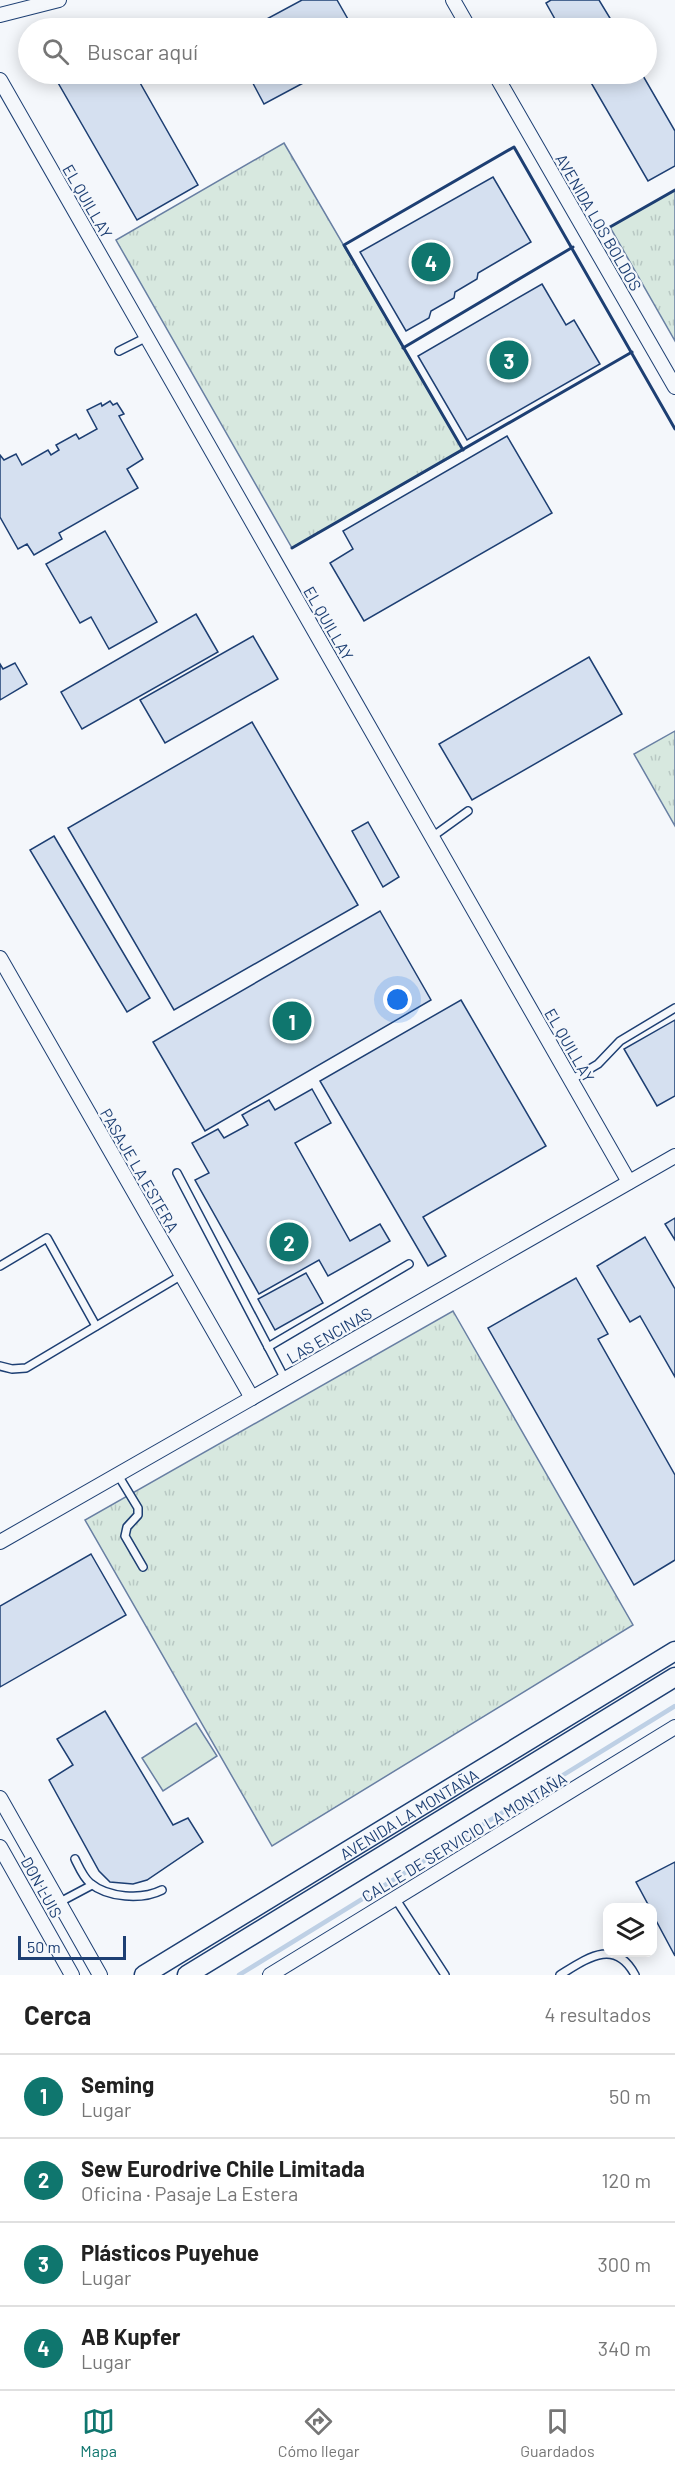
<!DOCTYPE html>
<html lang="es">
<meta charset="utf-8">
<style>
:root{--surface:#fff;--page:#f6f6f6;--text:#222;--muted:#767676;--line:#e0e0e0;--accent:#0f766e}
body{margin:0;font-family:Barlow,sans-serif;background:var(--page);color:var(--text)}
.controls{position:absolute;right:18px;bottom:18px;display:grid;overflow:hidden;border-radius:12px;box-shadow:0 3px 15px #0003}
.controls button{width:54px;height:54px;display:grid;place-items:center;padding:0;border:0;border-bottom:2px solid var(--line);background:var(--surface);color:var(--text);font:30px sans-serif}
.scale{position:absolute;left:18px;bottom:15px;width:108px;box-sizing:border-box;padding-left:6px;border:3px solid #1d3f73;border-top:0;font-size:16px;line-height:21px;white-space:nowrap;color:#1d3f73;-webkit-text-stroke:4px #f4f7fb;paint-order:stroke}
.you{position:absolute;left:398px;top:1000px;width:21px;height:21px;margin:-15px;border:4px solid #fff;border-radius:50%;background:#1a73e8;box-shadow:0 0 0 9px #1a73e833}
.badge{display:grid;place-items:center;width:39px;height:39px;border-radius:50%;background:var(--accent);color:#fff;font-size:20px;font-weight:700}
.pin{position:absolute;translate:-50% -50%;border:3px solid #fff;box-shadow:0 2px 6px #0006}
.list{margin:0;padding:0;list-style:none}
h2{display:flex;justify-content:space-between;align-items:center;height:78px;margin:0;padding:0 24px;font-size:26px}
h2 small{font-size:20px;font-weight:400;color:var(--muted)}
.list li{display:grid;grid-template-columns:39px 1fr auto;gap:18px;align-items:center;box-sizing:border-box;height:84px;padding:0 24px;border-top:2px solid var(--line)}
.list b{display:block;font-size:22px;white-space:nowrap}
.list p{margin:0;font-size:20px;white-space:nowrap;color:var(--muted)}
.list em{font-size:20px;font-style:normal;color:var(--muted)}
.icon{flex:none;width:33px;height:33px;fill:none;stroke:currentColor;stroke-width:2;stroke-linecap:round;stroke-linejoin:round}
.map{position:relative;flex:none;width:675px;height:1975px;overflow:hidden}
.search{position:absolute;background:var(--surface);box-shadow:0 3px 15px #0003;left:18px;right:18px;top:18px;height:66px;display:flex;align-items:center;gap:15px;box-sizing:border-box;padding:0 21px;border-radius:33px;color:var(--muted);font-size:22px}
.sheet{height:414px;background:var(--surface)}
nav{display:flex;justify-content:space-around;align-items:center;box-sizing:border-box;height:84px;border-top:2px solid var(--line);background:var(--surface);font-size:16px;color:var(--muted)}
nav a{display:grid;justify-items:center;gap:3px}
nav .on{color:var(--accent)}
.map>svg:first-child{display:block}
</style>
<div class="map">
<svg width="675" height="1975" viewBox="0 0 675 1975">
<defs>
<pattern id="grass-tufts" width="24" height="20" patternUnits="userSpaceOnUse" patternTransform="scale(1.5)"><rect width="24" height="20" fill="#d7e8df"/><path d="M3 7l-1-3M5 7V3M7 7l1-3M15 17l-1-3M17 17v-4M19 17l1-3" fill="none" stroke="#b8c8c3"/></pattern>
</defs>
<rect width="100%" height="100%" fill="#f4f7fb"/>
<g fill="url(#grass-tufts)" stroke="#687fa3" stroke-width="1.5">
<polygon points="284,143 463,450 292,548 116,240"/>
<polygon points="675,190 675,341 610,227"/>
<polygon points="675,731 675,826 634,754"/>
<polygon points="453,1311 633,1625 272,1846 85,1520"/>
</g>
<polygon fill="#d7e8df" stroke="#687fa3" stroke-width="1.5" points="196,1723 217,1756 163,1791 142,1758"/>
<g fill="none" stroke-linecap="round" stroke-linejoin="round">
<polyline stroke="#bed0e5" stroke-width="4.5" points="239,1975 675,1706"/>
</g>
<g fill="#d5e0f0" stroke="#1d3f73" stroke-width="1.5">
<polygon points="302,0 337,0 353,28 250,28"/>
<polygon points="551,0 599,0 616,28 560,28 546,3"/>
<polygon points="53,74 135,74 198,185 137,220"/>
<polygon points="248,74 320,74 264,104"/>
<polygon points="586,74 642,74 675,131 675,166 648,181"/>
<polygon points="493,177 531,242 478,273 477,279 455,292 454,298 431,311 429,318 406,331 360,252"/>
<polygon points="542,284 566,325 574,320 600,364 467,440 418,356"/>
<polygon points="110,401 113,405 117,403 124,414 119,416 143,459 127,469 138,488 59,533 62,539 34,555 27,544 18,549 0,517 0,455 4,460 16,454 22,465 48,450 51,455 59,450 56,445 76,434 79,439 97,429 87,410 101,403 102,406"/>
<polygon points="507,436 552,513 364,621 330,563 353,549 343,531"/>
<polygon points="105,531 157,622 109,649 91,617 80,623 46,564"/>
<polygon points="196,614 218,652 82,729 61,692"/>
<polygon points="253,636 278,679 165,743 140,700"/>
<polygon points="589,657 622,714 472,800 439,744"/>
<polygon points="15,663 27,684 0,700 0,664 3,669"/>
<polygon points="252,722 358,905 174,1010 68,828"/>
<polygon points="368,822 399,877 383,887 352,831"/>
<polygon points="54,836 150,998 127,1012 30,850"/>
<polygon points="380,911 431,1000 205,1131 153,1042"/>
<polygon points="461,1000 546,1146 423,1217 446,1256 428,1266 320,1081"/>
<polygon points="675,1020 675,1096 657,1106 624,1049"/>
<polygon points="312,1089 331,1123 295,1143 350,1241 380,1224 390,1241 328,1276 319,1260 259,1294 195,1180 209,1173 192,1143 218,1129 224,1138 248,1125 242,1115 269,1100 275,1110"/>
<polygon points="675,1218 675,1240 665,1224"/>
<polygon points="645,1237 675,1289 675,1377 640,1316 630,1322 597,1266"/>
<polygon points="306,1273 323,1303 275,1330 258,1299"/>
<polygon points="576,1278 608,1334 598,1339 675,1475 675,1560 634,1585 488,1328"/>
<polygon points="91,1554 126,1615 0,1687 0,1606"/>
<polygon points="105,1711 173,1825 188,1818 203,1842 147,1880 133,1884 110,1882 99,1871 49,1780 73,1765 57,1739"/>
<polygon points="675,1862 675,1956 652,1913 652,1908 650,1908 636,1882"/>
</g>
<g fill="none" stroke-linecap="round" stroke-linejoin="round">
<g stroke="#1d3f73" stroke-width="10">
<g id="lane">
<polyline points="119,351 147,337"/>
<polyline points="432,837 468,811"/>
<polyline points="571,1080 598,1064 620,1041 675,1008"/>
<polyline points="177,1173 285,1379"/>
<polyline points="0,1266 47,1238 96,1326"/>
<polyline points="268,1347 409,1264"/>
<polyline points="0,1366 12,1369 26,1368 182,1275"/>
<polyline points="118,1475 138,1508 138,1515 127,1527 125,1536 143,1567"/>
<path d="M75,1859C79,1867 83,1877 90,1883C108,1898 142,1900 162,1890"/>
<polyline points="395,1898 445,1975"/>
<polyline points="60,1902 92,1885"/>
<path d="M560,1975C586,1959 615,1937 635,1975"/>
</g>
</g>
<g stroke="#1d3f73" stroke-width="16">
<g id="street">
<polyline points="453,0 469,28"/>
<polyline points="0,15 59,0"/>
<polyline points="495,74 675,387"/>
<polyline points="0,80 629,1182"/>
<polyline points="0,958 252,1398"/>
<polyline points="0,1542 675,1156"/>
<polyline points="0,1798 100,1975"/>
<polyline points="0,1847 72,1975"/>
<polyline points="270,1975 675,1727"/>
</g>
</g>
<g stroke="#1d3f73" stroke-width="21">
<g id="secondary">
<path id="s1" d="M144,1975L675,1651"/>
<polyline points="187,1975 675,1677"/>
</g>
</g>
<use href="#lane" stroke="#f4f7fb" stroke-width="7"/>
<use href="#street" stroke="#f4f7fb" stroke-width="14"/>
<use href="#secondary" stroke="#f4f7fb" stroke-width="18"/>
<g stroke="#1d3f73" stroke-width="3">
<polyline points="610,227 675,190"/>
<polyline points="403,348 573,247"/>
<polyline points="463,450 344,245 514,147 675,429"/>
<polyline points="292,548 632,352"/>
</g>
</g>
<g text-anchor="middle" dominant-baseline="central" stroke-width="4.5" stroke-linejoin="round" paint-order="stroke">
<g font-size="16" fill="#1d3f73" stroke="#f4f7fb">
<text transform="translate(88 201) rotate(60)">EL QUILLAY</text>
<text transform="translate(599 222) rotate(60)">AVENIDA LOS BOLDOS</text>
<text transform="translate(329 623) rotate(60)">EL QUILLAY</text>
<text transform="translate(570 1045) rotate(60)">EL QUILLAY</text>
<text transform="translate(140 1170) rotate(60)">PASAJE LA ESTERA</text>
<text transform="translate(329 1335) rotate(-30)">LAS ENCINAS</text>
<text stroke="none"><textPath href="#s1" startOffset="310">AVENIDA LA MONTAÑA</textPath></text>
<text transform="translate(464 1837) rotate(-31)">CALLE DE SERVICIO LA MONTAÑA</text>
<text transform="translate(42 1887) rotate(61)">DON LUIS</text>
</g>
</g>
</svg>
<div class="controls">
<button><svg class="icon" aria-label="layers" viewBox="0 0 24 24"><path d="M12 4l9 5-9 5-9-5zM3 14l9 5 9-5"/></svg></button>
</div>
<div class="scale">50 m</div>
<div class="you"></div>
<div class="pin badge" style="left:292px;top:1021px">1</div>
<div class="pin badge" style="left:289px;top:1242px">2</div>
<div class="pin badge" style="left:509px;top:360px">3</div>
<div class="pin badge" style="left:431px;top:262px">4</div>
<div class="search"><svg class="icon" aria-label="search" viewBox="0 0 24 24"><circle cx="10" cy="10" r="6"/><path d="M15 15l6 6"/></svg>Buscar aquí</div>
</div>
<section class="sheet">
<h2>Cerca<small>4 resultados</small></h2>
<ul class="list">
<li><span class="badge">1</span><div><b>Seming</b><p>Lugar</p></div><em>50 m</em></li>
<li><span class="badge">2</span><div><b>Sew Eurodrive Chile Limitada</b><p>Oficina · Pasaje La Estera</p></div><em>120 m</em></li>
<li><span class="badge">3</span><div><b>Plásticos Puyehue</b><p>Lugar</p></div><em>300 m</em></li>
<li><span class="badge">4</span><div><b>AB Kupfer</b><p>Lugar</p></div><em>340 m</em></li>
</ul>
</section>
<nav>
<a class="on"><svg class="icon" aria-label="map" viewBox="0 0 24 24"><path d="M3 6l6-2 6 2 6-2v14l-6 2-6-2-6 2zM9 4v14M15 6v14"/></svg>Mapa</a>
<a><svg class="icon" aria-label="directions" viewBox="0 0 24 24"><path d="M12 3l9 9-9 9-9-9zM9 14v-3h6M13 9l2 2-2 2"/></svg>Cómo llegar</a>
<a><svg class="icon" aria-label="saved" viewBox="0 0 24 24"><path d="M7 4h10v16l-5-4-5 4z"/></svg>Guardados</a>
</nav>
